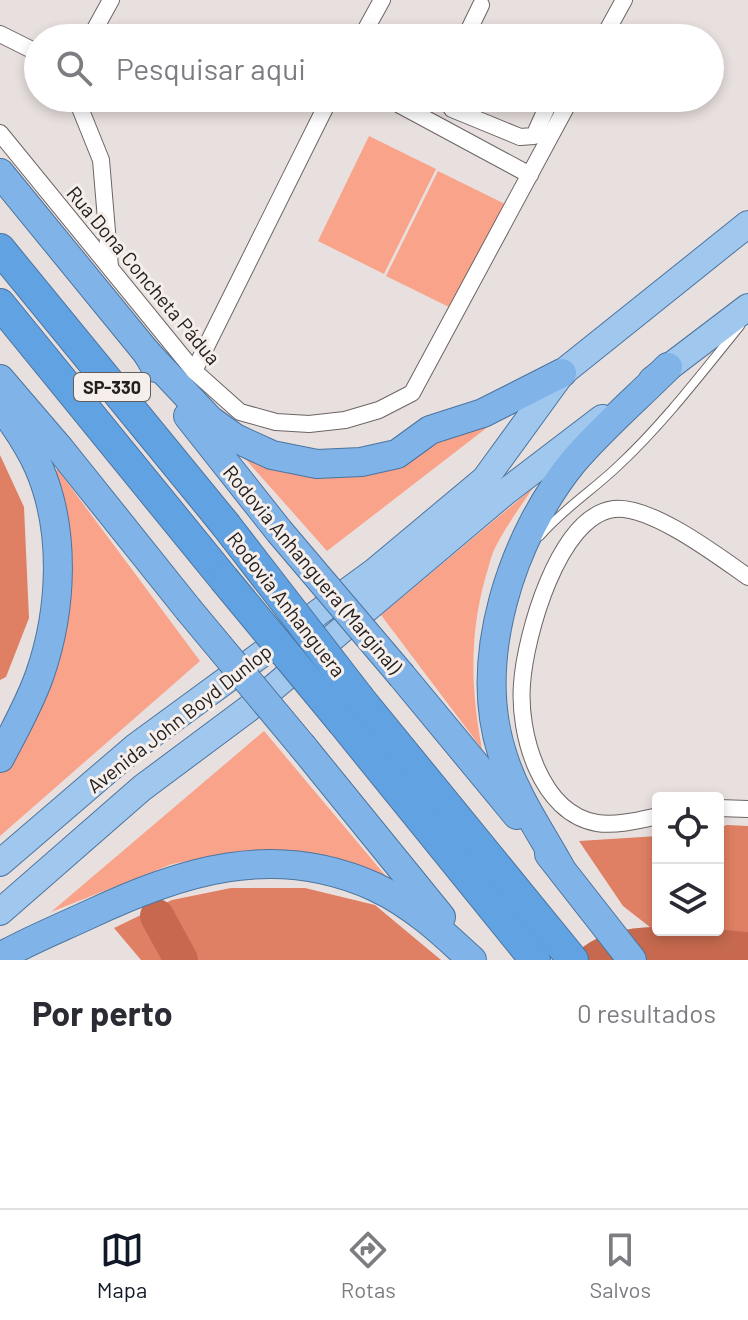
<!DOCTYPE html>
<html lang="pt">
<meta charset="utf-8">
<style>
:root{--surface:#fff;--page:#f7f7f7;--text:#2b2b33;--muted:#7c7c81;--line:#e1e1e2;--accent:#111827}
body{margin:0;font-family:Barlow,sans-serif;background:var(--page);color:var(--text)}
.controls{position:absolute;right:24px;bottom:24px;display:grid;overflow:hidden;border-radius:8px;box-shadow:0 4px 12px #0003}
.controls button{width:72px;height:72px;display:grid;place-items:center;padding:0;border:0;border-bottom:2px solid var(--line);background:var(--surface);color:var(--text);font:40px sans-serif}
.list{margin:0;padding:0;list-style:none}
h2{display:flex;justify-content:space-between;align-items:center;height:104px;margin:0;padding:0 32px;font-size:34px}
h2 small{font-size:26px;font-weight:400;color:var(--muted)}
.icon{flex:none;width:44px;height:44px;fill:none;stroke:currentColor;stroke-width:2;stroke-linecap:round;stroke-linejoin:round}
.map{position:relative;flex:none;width:748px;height:960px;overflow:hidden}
.search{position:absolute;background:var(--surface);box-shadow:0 4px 12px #0003;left:24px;right:24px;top:24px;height:88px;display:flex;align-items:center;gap:20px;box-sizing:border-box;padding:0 28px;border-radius:44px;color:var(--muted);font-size:30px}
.sheet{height:248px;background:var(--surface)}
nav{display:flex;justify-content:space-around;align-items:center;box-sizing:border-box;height:112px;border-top:2px solid var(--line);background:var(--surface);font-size:22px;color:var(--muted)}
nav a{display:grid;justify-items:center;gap:4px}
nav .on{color:var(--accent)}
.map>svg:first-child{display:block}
</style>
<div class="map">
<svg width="748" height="960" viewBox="0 0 748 960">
<rect width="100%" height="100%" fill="#e8e0de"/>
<g fill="#f9a38a">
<polygon points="369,136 436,169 384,274 318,241"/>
<polygon points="438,171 505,204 453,309 386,276"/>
<polygon points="493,423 327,551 241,454 276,466 434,442"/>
<polygon points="52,469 58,470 200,661 0,836 0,770 46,674"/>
<path d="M533,488C519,508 505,528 494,550C490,559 488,570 485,579C469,637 471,691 482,749L381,615Z"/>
<polygon points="264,731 390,881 331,856 271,851 215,856 172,864 51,912"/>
</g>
<g fill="#df7f63">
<polygon points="0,455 24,507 29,618 6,677 0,680"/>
<polygon points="727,825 748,826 748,960 692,960 623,906 579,841 658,836 658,930 718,930 718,828"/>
<polygon points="231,888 305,888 375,905 441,960 141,960 114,928 172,900"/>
</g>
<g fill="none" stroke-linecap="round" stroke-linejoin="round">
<g stroke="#c6694e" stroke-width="34">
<polyline points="157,916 181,960"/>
<path d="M594,960C628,934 707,946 748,949"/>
</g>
<g stroke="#6c6564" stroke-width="10">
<path id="service" d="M540,536C563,509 593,490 618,466C663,424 701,374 740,326"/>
</g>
<g stroke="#6c6564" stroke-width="18">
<g id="minor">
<polyline points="0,34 38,53"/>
<polyline points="90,38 111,0"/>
<polyline points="361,38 382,0"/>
<polyline points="465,38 481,5"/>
<polyline points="603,38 624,0"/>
<polyline points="76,98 101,160 110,267"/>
<polyline points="387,98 530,175"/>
<polyline points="447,98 452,109 520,137 534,136 551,98"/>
<polyline points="0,133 194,371 240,412 276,422 309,424 345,420 379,410 412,393 571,98"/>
<polyline points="194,371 330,98"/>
<polyline points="718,808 748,809"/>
<path d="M658,816C640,820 616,826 597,823C540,813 518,733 522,684C525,637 558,516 614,509C651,505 718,556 748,577"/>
</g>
</g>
<g stroke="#4b749f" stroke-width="28">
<g id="primary">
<polyline points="652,380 748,307"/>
<polyline points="0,863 135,747 375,571 485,479 562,373 748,224"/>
<polyline points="0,912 142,788 248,709 504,493 602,418"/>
</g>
</g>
<g stroke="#4b749f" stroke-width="30">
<g id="trunk">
<polyline points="0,173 147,353 156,368"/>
<polyline points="147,353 210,420 235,438 272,455 317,464 361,462 397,454 430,430 483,413 562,373"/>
<polyline points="0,379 60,449 188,609"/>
<path d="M0,405C15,425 29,445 39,468C66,531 62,610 40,674C30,703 14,731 0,758"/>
<polyline points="188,416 279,531"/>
<polyline points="402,676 517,815"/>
<polyline points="303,747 441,917"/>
<polyline points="549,854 632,960"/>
<path d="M560,867C540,831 514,794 502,753C472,658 512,537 573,462C602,428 637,398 668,367"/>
<path d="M0,957C28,941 58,929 88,915C182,871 274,841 375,887C412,904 442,932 472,960"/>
</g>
</g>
<g stroke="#4b749f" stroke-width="32">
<g id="motorway">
<polyline points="0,249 225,524"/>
<polyline points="0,304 224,579"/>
<polyline points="360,699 573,960"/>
<polyline points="343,723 535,960"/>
</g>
</g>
<use href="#service" stroke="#fff" stroke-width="8"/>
<use href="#minor" stroke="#fff" stroke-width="16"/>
<use href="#primary" stroke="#a0c7ee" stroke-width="26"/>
<use href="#trunk" stroke="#80b4e8" stroke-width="28"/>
<use href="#motorway" stroke="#61a2e3" stroke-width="30"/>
<g stroke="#4b749f" stroke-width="30" stroke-linecap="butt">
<g id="trunk-bridge">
<polyline points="279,531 402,676"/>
<polyline points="188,609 303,747"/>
</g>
</g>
<g stroke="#4b749f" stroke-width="32" stroke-linecap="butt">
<g id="motorway-bridge">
<polyline points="225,524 360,699"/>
<polyline points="224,579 343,723"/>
</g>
</g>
<use href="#trunk-bridge" stroke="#80b4e8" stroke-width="28"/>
<use href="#motorway-bridge" stroke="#61a2e3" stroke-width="30"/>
</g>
<g text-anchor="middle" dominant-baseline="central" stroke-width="6" stroke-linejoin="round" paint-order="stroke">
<rect fill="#f5eeeb" stroke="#625e5d" stroke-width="2" x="74" y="373" width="76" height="28" rx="6"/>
<g font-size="18" font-weight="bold" fill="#232020">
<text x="112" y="387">SP-330</text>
</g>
<g font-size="20" fill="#232020" stroke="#f5eeeb">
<text transform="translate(144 275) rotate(50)">Rua Dona Concheta Pádua</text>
<text transform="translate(313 569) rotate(50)">Rodovia Anhanguera (Marginal)</text>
<text transform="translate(287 604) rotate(52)">Rodovia Anhanguera</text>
<text transform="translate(179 718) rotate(-38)">Avenida John Boyd Dunlop</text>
</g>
</g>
</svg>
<div class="controls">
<button><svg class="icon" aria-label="locate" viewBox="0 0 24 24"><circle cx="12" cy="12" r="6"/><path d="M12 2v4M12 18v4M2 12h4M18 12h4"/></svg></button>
<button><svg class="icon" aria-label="layers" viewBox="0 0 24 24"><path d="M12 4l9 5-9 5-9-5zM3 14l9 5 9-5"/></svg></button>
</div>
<div class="search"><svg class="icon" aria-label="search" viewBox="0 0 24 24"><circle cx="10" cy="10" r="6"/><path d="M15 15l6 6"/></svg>Pesquisar aqui</div>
</div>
<section class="sheet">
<h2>Por perto<small>0 resultados</small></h2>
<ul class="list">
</ul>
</section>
<nav>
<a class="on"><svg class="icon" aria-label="map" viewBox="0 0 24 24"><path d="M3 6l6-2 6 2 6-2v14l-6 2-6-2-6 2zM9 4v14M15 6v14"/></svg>Mapa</a>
<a><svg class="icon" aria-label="directions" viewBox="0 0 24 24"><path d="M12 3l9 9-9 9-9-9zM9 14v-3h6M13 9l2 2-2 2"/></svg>Rotas</a>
<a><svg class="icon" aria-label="saved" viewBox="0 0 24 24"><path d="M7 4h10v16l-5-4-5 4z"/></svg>Salvos</a>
</nav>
